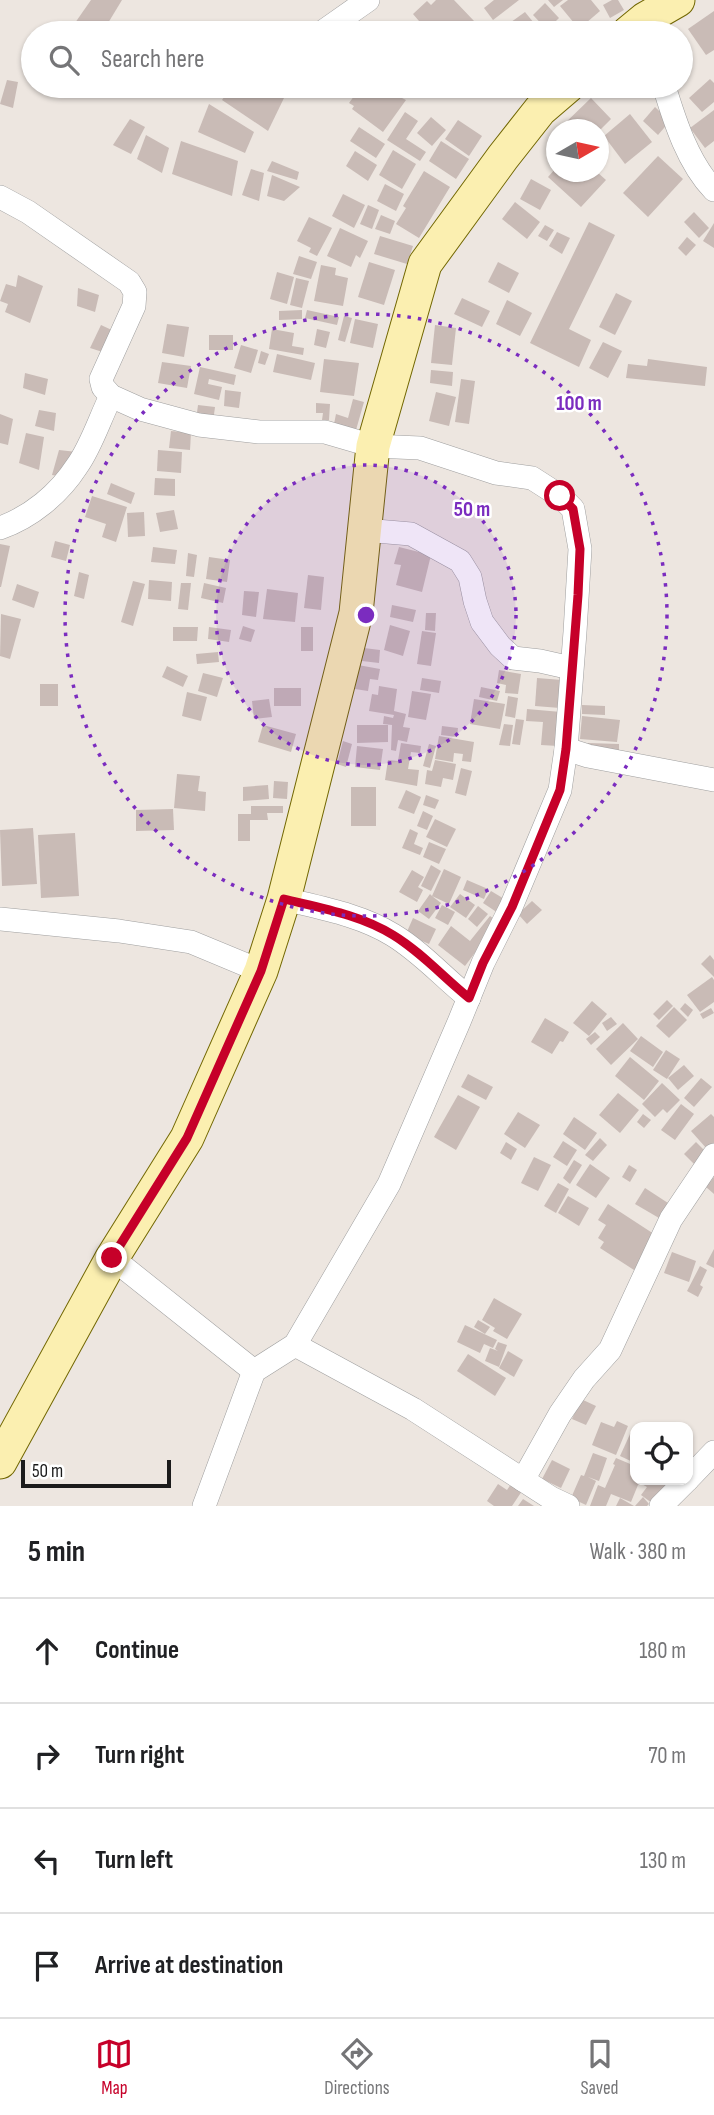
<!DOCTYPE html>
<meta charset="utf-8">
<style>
:root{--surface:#fff;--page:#f6f6f6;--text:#202124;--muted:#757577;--line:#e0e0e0;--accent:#c60029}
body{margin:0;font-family:"Sofia Sans Condensed",sans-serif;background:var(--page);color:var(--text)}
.controls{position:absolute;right:21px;bottom:21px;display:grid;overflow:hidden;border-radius:14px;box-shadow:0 2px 5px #0004}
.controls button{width:63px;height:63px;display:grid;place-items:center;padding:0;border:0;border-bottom:2px solid var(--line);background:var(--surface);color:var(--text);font:35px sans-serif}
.compass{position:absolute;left:546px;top:119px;width:63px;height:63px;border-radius:50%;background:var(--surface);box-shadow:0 2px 5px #0004;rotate:81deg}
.scale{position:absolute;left:21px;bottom:18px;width:150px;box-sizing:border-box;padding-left:7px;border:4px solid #1b1b1b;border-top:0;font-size:19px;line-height:24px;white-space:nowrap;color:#1b1b1b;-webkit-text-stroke:5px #fff;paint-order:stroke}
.stop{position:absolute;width:21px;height:21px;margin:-16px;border:5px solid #c60029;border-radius:50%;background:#fff}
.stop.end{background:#c60029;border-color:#fff;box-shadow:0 2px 7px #0008}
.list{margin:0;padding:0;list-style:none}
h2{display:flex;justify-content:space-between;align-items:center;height:91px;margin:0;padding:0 28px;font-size:30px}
h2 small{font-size:23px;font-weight:400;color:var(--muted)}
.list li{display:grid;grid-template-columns:46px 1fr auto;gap:21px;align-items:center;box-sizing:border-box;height:105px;padding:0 28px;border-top:2px solid var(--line)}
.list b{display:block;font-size:26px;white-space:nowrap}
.list em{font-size:23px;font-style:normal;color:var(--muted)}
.icon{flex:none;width:38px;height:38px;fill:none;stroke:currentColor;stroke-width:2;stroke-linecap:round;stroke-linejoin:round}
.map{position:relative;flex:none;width:714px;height:1506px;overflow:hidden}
.search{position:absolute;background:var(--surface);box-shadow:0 2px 5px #0004;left:21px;right:21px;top:21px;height:77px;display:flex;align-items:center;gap:18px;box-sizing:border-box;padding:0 24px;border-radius:38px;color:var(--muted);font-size:26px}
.sheet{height:511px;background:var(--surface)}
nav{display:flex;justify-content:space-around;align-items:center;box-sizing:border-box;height:98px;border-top:2px solid var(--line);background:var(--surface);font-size:19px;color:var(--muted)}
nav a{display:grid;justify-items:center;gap:4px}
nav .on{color:var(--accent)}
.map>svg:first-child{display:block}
</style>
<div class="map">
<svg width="714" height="1506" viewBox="0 0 714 1506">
<rect width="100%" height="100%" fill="#ede6e0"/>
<g fill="#c9bbb6">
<polygon points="91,0 122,0 102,33 68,33"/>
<polygon points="436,0 454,0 474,21 462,33 426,33 417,23 419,21 413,14 427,1 431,5"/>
<polygon points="494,0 519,0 493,20 484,8"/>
<polygon points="548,0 563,0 554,7"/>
<polygon points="568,0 591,0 600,11 579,29 560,6"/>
<polygon points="612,0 618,0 624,10 610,18 603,5"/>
<polygon points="545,3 559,18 547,30 533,15"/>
<polygon points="714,11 714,50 706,55 688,29"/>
<polygon points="525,12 538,28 531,33 513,33 507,25"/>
<polygon points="681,48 690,58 681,66"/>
<polygon points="710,79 714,83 714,102 702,112 689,98"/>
<polygon points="7,80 18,82 13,108 0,104"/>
<polygon points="232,86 265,86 284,98 268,131 222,100"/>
<polygon points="371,86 398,86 405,91 400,97 406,100 383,132 352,109 354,106 349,103 360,88 366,92"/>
<polygon points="619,86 637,86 627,95"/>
<polygon points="591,98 611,119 598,132 598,130 564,130 561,127"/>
<polygon points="209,104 254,132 245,153 198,132"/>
<polygon points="655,107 670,121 658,135 643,121"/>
<polygon points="714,110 714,141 705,148 690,128"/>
<polygon points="405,112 418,121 406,139 426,152 420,161 387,140"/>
<polygon points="630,114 652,142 625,164 604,136"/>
<polygon points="431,117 446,130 432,146 417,133"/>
<polygon points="130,119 145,127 131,154 113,145"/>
<polygon points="458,120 482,136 469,156 445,139"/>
<polygon points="359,127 385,144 376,158 350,141"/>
<polygon points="146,135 169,148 162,173 137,159"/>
<polygon points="181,141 238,161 232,196 172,174"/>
<polygon points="441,141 469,159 456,179 429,161"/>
<polygon points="393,150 416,164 402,189 379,175"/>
<polygon points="355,151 377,165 368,181 346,166"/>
<polygon points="658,156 683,179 648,217 623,193"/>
<polygon points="272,161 299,172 297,180 267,171"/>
<polygon points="556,168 556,172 597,172 606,180 581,207 548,177"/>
<polygon points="251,169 264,173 259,201 242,195"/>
<polygon points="424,171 450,187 419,238 396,224 406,208 403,206"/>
<polygon points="272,175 300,187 284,201 267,196"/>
<polygon points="531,179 551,190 540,210 520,199"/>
<polygon points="385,184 404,194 396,211 377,201"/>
<polygon points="343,194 365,205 354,228 332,216"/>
<polygon points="515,202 540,222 527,239 502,219"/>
<polygon points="368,205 379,210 372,229 360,224"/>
<polygon points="694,212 709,228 699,238 684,222"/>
<polygon points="381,215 395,221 390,234 375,229"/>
<polygon points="309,217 332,228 317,256 309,252 311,248 297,241"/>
<polygon points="589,222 615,235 569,329 591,340 579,367 530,343"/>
<polygon points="714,223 714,248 703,241"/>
<polygon points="545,225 554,230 547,241 538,236"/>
<polygon points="340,228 368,241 360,258 356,255 351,267 327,256"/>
<polygon points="557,232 570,238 562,254 549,246"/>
<polygon points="380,236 413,246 407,264 374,254"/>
<polygon points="687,237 696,245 686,256 678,248"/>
<polygon points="299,256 317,262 311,279 293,274"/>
<polygon points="369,262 395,270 384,305 358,297"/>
<polygon points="498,262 519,273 509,293 488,282"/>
<polygon points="321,265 336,268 335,275 348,278 343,306 314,301"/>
<polygon points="277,272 294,277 287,304 270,299"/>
<polygon points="18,275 43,286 30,323 5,312 8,304 0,301 6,284 16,287"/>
<polygon points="296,278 309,281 302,308 290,305"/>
<polygon points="78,288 99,295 95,312 77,306"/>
<polygon points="616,293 632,301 615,335 599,327"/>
<polygon points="462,298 490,311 482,327 454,314"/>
<polygon points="507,300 532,313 520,336 496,324"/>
<polygon points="302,310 302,319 279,320 279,311"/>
<polygon points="307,310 339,317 337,325 305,318"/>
<polygon points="344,316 352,318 345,342 338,340"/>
<polygon points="355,319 378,324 373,348 350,343"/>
<polygon points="167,324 189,327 184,357 162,353"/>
<polygon points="101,325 116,332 109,354 90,348"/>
<polygon points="435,325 456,328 452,365 431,363"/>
<polygon points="272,329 294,333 292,346 304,348 303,355 269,349"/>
<polygon points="317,329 330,332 326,348 314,345"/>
<rect x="209" y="335" width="24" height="15"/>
<polygon points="603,342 622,351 608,378 589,368"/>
<polygon points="241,345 258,350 251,373 234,368"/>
<polygon points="261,351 269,354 265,365 258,363"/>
<polygon points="277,354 315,363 311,380 273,372"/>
<polygon points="324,359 359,363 354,396 320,392"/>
<polygon points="648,359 707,367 705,386 626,378 628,364 647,366"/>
<polygon points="162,362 191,366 187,388 158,383"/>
<polygon points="200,367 236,375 234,385 209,379 208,384 222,387 219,400 194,394"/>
<polygon points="431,370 453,372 452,386 430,383"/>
<polygon points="25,373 48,379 45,395 23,388"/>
<polygon points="461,379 475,381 469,424 455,422"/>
<polygon points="225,390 241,392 239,408 224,406"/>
<polygon points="436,392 456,397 449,426 429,421"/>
<polygon points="353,399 364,402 356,430 334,424 336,414 348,418"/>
<polygon points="316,403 330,404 329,420 322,420 323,413 316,413"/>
<polygon points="198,405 215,407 213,422 196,420"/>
<polygon points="39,410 56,413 54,431 35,426"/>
<polygon points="0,414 13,419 8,445 0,443"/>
<polygon points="171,431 191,433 190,450 169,448"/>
<polygon points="26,433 44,437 39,470 19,463"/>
<polygon points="59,450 77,452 64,477 52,475"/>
<polygon points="158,450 182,452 181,473 157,471"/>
<polygon points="155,478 175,479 175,496 154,495"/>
<polygon points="111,483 135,493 131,504 107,494"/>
<polygon points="92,496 127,507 116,542 102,537 106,524 85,517"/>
<polygon points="174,510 178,529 160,532 156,513"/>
<polygon points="144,512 145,536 128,537 127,513"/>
<polygon points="55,541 70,545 66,561 51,557"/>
<polygon points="0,544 10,546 1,587 0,587"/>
<polygon points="153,547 177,550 175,564 151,562"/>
<polygon points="399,547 431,555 422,592 396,585 401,565 394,564"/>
<polygon points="188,553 197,555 194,577 186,576"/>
<polygon points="209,557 230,560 227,582 206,579"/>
<polygon points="79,572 89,575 84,599 74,596"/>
<polygon points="308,575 324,577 321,610 304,608"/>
<polygon points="149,580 172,582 171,601 148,599"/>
<polygon points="133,581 145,584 133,626 121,622"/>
<polygon points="181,583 191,583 188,610 178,609"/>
<polygon points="204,583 226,588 223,603 201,598"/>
<polygon points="17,584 39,592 34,608 12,600"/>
<polygon points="267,589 298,593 295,622 263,619"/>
<polygon points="244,591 259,592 256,617 242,615"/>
<polygon points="392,605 416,610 413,622 390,617"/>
<polygon points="426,613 436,613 435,631 425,630"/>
<polygon points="1,614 21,619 10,659 0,656"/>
<polygon points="390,625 410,631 403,656 384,650"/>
<polygon points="243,626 255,630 251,642 239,639"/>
<polygon points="173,627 198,627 197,641 173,641"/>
<polygon points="209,627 231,630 229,642 208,639"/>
<rect x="301" y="627" width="12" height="24"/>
<polygon points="422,631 436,633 431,666 417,664"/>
<polygon points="364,648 380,650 379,663 362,661"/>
<polygon points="218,652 219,662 197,664 196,654"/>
<polygon points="358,665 380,669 378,680 370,679 368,691 355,689"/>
<polygon points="167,666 188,676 183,687 162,677"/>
<polygon points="499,670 521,674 518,694 505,693 506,685 497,683"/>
<polygon points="203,673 223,678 217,697 198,691"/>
<polygon points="422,678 441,681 439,693 420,690"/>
<polygon points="537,678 562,680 560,708 535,706"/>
<rect x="40" y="684" width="18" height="22"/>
<polygon points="379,686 397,689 394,711 406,714 403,727 410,728 407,742 398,740 396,751 391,750 392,725 383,724 384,716 393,718 394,715 369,711 372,694 378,695"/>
<polygon points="481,687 500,691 497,701 479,697"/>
<rect x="274" y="688" width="27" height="18"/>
<polygon points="412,691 431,694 426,720 408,717"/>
<polygon points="187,692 207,697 201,721 182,716"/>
<polygon points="508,696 518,698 515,718 505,716"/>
<polygon points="269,699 272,717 254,719 252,701"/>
<polygon points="474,699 505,704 500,729 470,724"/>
<polygon points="582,705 605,706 605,715 582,714"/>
<polygon points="527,709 561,712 558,746 541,745 543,722 526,721"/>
<polygon points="582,716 620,720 617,742 580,739"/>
<polygon points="516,719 524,720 520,745 512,744"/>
<polygon points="504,724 513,725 510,746 499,745"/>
<polygon points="263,725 296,734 291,752 258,742"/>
<polygon points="357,725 388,725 388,742 357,743"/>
<polygon points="442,726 458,728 457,737 441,735"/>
<polygon points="439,736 474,742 471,762 462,761 463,754 454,753 453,762 435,759"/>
<polygon points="343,741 352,744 346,767 337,764"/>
<polygon points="401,743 421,746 420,753 411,752 408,769 419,770 417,786 385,780 388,760 398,761"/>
<polygon points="588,743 619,744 619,754 588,752"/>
<polygon points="429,744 436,746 430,768 423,766"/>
<polygon points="357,746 383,749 380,770 355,767"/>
<polygon points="435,760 456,764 453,780 443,778 441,787 425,784 427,770 432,771"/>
<polygon points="461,768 472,771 466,796 455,793"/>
<polygon points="177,774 200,776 198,791 206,792 205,811 174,808"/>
<polygon points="274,781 288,782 287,799 273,798"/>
<polygon points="268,785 269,799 243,801 243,787"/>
<rect x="351" y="787" width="25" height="39"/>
<polygon points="406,790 421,797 414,814 398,808"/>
<polygon points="426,795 439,800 435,809 423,805"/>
<polygon points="251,806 283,806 283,813 267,813 268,820 250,820 250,841 238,841 238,814 251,814"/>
<polygon points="173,809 174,830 136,831 136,810"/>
<polygon points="423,811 433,816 427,830 417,826"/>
<polygon points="435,819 456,829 447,847 426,837"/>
<polygon points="33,828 37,884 2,886 0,830"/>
<polygon points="410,829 418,833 414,844 423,848 420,855 402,848"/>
<polygon points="75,833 79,896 41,898 38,835"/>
<polygon points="429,842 446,849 439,864 423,857"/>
<polygon points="431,865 441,871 431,891 421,886"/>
<polygon points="444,869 461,877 449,904 432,896 441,903 429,919 418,911 430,894 432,896"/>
<polygon points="412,870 424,877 418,887 423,890 417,902 399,892"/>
<polygon points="467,880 488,889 484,899 463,890"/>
<polygon points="491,891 506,900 498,913 483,903"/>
<polygon points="460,894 475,905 466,918 450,907"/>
<polygon points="532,901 542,910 527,924 518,914"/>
<polygon points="442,905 455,912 448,925 435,918"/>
<polygon points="478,906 488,914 477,927 468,919"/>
<polygon points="490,916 498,922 465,966 438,945 451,926 470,941"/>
<polygon points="413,918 436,929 429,944 406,934"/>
<polygon points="710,955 714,960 714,977 701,964"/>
<polygon points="712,977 714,980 714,1002 700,1012 687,995"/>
<polygon points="667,1000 673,1006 659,1020 653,1014"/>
<polygon points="592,1001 607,1014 589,1036 573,1023"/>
<polygon points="685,1003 693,1010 688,1017 680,1009"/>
<polygon points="674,1007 687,1020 669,1038 656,1026"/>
<polygon points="711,1008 714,1013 703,1019 700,1014"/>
<polygon points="611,1017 617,1024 607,1031 602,1023"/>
<polygon points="545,1018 569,1032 563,1042 560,1041 552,1054 531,1042"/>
<polygon points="623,1023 638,1039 611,1065 596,1049"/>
<polygon points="595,1032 600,1037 591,1045 586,1039"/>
<polygon points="641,1036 663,1052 653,1067 630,1051"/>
<polygon points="666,1050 680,1059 667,1079 653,1070"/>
<polygon points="630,1057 659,1081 644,1100 615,1076"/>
<polygon points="684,1065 694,1076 678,1090 668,1078"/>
<polygon points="468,1074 493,1087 486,1100 461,1087"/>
<polygon points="701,1078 712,1087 694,1107 684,1098"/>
<polygon points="662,1083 680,1100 667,1113 663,1109 655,1117 642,1104"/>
<polygon points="618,1093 639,1110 620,1133 599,1115"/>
<polygon points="458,1095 480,1107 456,1150 434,1137"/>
<polygon points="681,1104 694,1114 675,1140 661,1130"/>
<polygon points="518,1112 540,1125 525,1148 504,1134"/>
<polygon points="643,1114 651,1120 644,1128 637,1122"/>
<polygon points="711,1114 714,1117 714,1143 707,1149 691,1131"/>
<polygon points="574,1117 597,1133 585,1150 563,1134"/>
<polygon points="600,1138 607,1145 593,1161 585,1155"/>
<polygon points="563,1141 577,1150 567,1166 553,1157"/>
<polygon points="506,1142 517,1149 511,1160 500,1153"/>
<polygon points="696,1142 707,1153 695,1165 684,1154"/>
<polygon points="534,1157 551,1165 538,1191 521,1183"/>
<polygon points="574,1160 582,1165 570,1184 563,1178"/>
<polygon points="590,1164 610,1178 596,1198 576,1185"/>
<polygon points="629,1165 637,1170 630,1182 622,1177"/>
<polygon points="714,1177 714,1194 706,1187"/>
<polygon points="558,1183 569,1189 556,1213 544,1206"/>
<polygon points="645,1188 668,1203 659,1218 635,1204"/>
<polygon points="568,1196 589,1208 579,1226 558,1213"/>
<polygon points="608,1204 657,1236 634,1270 600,1248 604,1242 598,1238 606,1225 598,1220"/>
<polygon points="714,1249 714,1268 706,1264"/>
<polygon points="672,1252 696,1261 689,1282 664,1273"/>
<polygon points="700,1266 707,1270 700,1285 703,1287 698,1297 687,1291"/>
<polygon points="494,1298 522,1314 507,1339 493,1331 495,1328 482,1320"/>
<polygon points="478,1320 490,1327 485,1334 474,1327"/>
<polygon points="465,1325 497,1340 493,1348 484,1344 480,1353 457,1342"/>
<polygon points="498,1342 507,1345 499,1367 485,1361 490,1348 498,1351 495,1349"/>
<polygon points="508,1351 523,1360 514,1377 499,1368"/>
<polygon points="468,1354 506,1378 495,1396 457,1371"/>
<polygon points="581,1399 596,1406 586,1425 572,1419"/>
<polygon points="617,1421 628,1426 616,1455 592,1445 601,1422 614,1427"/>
<polygon points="631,1432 635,1434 635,1463 620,1456"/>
<polygon points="593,1453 607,1458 599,1481 588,1477 596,1481 586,1505 571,1498 581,1475 584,1476"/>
<polygon points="616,1458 635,1466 635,1480 640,1480 631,1502 611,1494 606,1506 590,1506 598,1485 605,1488 615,1465 613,1464"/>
<polygon points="552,1460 570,1469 561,1488 542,1479"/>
<polygon points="643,1480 659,1480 670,1488 656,1506 641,1495 647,1487 640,1483"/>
<polygon points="513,1481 524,1488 512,1506 494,1506 487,1501 498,1484 507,1490"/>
<polygon points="643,1497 649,1504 647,1506 635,1506"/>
<polygon points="620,1498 634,1506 616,1506"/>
<polygon points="523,1499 534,1506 518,1506"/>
</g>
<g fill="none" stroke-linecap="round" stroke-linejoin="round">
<g stroke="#9f9f9f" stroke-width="24">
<g id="street">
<polyline points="321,33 368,0"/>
<path d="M664,86C675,122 688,163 714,190"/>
<polyline points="0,197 28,212 129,282 135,292 134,306 101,379 103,387 111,396 140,409 199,425 259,432 325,432 373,446 420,448 496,473 532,478 560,496 573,509 580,549 575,632 566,749 560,790 511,907 483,963 459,1022 389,1184 295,1345 254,1371 204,1506"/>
<path d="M0,528C31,517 59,494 77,466C91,447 100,418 111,396"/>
<polyline points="364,530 411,534 460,561 470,577 475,601 482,622 500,646 513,658 540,661 571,668"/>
<polyline points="566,749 588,756 714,780"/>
<path d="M284,899C321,908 361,915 393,935C421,952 443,977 469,998"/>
<polyline points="0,919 119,931 191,942 261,971"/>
<polyline points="112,1258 254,1371"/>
<polyline points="295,1345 413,1409 551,1498 568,1506"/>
<polyline points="688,1479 714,1452"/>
<polyline points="523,1480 560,1414 584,1379 610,1350 671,1219 714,1155"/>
<polyline points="661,1506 687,1480"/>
</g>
</g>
<g stroke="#726702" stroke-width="35">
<g id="secondary">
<polyline points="628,33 645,19 678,0"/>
<polyline points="0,1462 112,1258 187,1138 261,971 284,899 356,613 373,446 425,264 503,157 540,110 568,86"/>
</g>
</g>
<use href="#street" stroke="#fff" stroke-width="23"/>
<use href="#secondary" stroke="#fbefb0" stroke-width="33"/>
</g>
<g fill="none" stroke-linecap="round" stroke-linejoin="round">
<path stroke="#c60029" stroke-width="9" d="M112,1258L187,1138L261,971L284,899C321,908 361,915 393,935C421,952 443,977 469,998L483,963L512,907L560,790L566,749L578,595L580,549L573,509L560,496"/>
</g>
<circle cx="366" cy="615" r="150" fill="#7b2cbf" fill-opacity=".12"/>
<g fill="none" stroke="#7b2cbf" stroke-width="3.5" stroke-dasharray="3.5 7">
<circle cx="366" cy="615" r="150"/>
<circle cx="366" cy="615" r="301"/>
</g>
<circle cx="366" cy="615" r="10" fill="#7b2cbf" stroke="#fff" stroke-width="3.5"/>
<g font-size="21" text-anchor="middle" font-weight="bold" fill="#7b2cbf" stroke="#fff" stroke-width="5" stroke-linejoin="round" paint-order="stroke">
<text x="579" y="410">100 m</text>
<text x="472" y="516">50 m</text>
</g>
</svg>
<div class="controls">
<button><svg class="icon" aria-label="locate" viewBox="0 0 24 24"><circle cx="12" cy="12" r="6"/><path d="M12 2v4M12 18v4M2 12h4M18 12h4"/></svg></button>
</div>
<svg class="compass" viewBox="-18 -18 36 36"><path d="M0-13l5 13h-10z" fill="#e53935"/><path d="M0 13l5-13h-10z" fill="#757577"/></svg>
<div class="scale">50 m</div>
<div class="stop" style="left:560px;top:496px"></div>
<div class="stop end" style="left:112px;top:1258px"></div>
<div class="search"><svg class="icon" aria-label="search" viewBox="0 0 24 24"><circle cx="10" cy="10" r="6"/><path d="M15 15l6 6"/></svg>Search here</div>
</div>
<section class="sheet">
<h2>5 min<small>Walk · 380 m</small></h2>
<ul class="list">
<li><svg class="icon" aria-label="ahead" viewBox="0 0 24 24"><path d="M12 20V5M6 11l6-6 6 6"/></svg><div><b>Continue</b></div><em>180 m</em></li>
<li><svg class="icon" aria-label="right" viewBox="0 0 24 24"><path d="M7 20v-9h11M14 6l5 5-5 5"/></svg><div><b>Turn right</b></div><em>70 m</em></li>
<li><svg class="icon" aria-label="left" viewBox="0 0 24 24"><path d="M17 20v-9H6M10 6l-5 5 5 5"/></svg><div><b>Turn left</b></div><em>130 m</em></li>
<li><svg class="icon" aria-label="arrive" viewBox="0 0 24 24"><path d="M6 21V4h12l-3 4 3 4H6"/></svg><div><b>Arrive at destination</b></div></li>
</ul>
</section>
<nav>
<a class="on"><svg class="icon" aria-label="map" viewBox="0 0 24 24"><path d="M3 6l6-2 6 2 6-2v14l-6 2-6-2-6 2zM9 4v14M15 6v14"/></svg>Map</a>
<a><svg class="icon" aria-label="directions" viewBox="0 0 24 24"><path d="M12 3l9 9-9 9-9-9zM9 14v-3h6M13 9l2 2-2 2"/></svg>Directions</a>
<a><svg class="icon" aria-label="saved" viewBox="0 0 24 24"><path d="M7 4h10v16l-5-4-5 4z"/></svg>Saved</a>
</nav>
